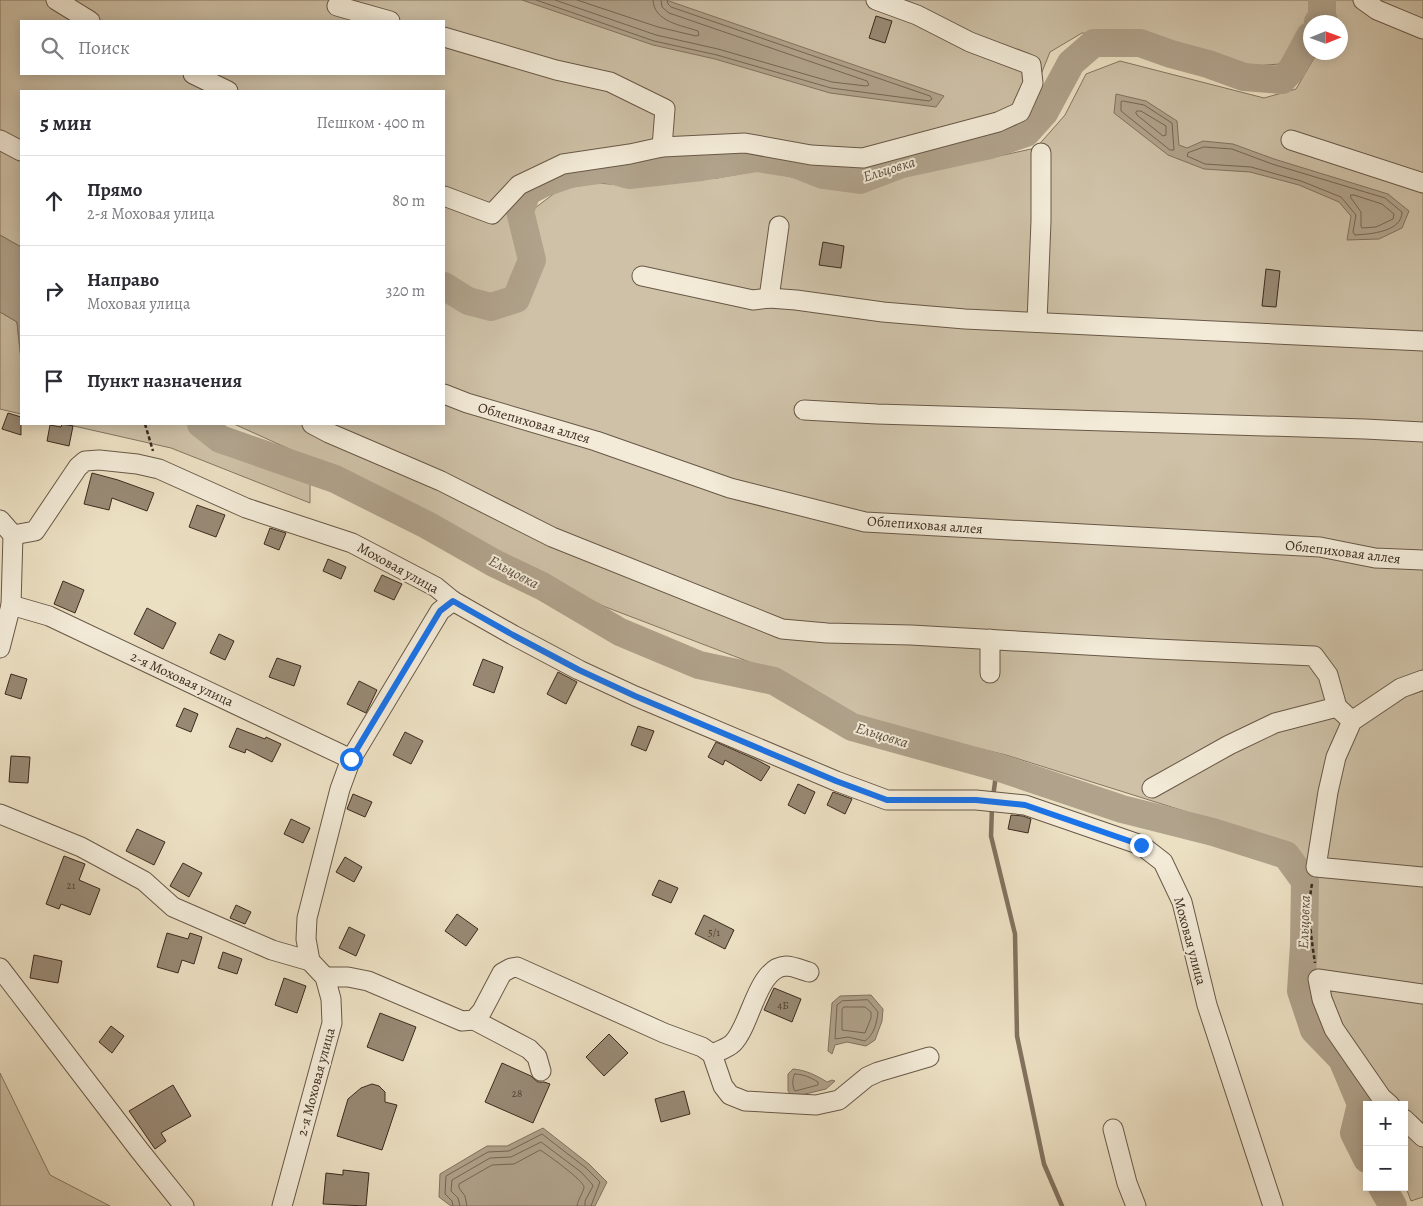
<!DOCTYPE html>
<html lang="ru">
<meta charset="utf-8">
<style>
:root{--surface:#fff;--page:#f7f7f7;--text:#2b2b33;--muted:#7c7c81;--line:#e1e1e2}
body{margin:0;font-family:Alegreya,serif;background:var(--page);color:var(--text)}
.controls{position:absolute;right:15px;bottom:15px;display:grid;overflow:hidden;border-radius:0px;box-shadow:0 2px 12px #0003}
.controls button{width:45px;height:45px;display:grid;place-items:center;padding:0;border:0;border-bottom:1px solid var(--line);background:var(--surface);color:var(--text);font:25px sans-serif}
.compass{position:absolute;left:1303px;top:15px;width:45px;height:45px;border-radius:50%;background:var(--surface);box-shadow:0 2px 12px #0003;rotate:89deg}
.stop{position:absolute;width:15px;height:15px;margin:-11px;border:4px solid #1a73e8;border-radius:50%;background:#fff}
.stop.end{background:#1a73e8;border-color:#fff;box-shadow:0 1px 5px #0008}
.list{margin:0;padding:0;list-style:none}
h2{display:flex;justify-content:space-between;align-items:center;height:65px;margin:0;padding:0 20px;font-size:21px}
h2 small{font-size:16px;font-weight:400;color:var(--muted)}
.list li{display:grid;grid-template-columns:32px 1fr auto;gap:15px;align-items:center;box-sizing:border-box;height:90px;padding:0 20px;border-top:1px solid var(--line)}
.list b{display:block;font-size:19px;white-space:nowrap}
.list p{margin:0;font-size:16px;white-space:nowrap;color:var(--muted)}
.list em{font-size:16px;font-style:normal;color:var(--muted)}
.icon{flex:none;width:28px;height:28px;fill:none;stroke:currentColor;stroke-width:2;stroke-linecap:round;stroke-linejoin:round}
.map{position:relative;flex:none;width:1423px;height:1206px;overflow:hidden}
.search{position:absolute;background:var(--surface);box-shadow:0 2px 12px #0003;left:20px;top:20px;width:425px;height:55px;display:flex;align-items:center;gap:12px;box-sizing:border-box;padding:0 18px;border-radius:0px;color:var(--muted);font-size:19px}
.panel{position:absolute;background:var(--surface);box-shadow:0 2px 12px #0003;left:20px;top:90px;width:425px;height:335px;border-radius:0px}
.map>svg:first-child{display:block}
</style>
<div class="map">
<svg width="1423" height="1206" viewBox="0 0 1423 1206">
<rect width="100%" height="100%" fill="#ece0c3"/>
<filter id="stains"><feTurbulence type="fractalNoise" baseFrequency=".004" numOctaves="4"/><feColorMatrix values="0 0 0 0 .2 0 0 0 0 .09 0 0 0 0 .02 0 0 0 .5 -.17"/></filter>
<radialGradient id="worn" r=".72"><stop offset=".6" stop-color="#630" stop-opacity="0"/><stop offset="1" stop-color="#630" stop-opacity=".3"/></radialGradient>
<g fill="#cec1a7" stroke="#857662" fill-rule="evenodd">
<path d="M0,0H1308L1315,15L1280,64L1254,66L1148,38L1082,33L1050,52L1020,127L905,155L760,153L697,156L572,167L536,180L509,210L521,260L508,292L492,300L471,294L444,276V91H21V247L0,235ZM21,21H444V74H21Z"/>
<polygon points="1334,0 1423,0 1423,1197 1411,1201 1404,1182 1404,1105 1369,1105 1362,1091 1312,974 1314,879 1289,844 1006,755 864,721 786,676 603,606 369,485 234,424 444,424 444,300 490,320 527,303 544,258 531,211 560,189 597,183 634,186 717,178 762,170 826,185 859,190 902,177 1036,148 1065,115 1086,74 1120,61 1264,98 1296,89 1317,53 1340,52 1340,22 1334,22 1336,17"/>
<polygon points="0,312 17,322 21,359 21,414 0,409"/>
<polygon points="65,424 212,424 223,437 310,483 310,503 171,448"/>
<polygon points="0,1073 50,1175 110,1206 0,1206"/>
</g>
<g fill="#b0a28b" stroke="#82725f">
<polygon points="522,0 666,0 944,96 936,107 830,93 715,59 653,45"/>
<polygon points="1116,94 1146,101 1177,121 1179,145 1187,148 1203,141 1233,144 1274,159 1388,194 1409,211 1402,228 1379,239 1347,240 1351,216 1339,202 1299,185 1250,172 1204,169 1168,155 1114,113"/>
<polygon points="0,235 21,247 21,359 17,322 0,312"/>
<polygon points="871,995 883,1009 882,1021 875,1040 866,1046 847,1042 835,1045 832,1054 828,1051 832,1003 840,996"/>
<path d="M793,1069C805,1070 816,1075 827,1082L832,1080L835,1081L826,1089L793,1097L788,1091V1074Z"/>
<polygon points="543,1128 589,1164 607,1182 595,1206 451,1206 439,1197 440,1174 487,1146 507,1146"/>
</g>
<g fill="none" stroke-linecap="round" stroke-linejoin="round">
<g stroke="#766654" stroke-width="1">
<polyline points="536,0 654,41 717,55 831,88 929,101 932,99 930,96 671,7 668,4 667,0"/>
<polyline points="555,0 656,35 718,49 832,82 866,86 869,85 867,81 669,13 662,7 661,0"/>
<path d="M577,0L658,27L696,36L699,35L698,31C681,25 654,22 653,0"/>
<polygon points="1123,101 1144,105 1172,123 1174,150 1170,150 1121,111 1121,102"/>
<polygon points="1137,111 1141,111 1166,126 1166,135 1163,136 1137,115 1136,113"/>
<path d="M1204,147L1232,149L1272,164L1385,198L1402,212C1402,232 1370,234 1355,235L1353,232L1356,215L1341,197L1301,181L1251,167L1205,164L1187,156L1188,153Z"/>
<polygon points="1351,195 1354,195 1382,204 1394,214 1393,219 1376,227 1362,228 1361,226 1361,212 1351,198"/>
<path d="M868,1000L878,1012C877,1022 874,1035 865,1041L848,1037L835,1039L837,1005L842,1001Z"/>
<polygon points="844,1007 865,1007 871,1012 871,1018 865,1033 842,1030 842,1010"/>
<path d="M795,1074C803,1074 812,1078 818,1082V1085L795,1091C792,1087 792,1077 795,1074Z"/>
<polyline points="453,1206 452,1201 445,1194 446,1176 488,1152 509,1151 542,1134 586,1168 600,1182 591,1206"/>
<polyline points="460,1206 458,1198 451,1191 452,1180 490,1158 511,1157 541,1142 581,1172 592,1184 593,1186 585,1201 585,1206"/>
<path d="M467,1206L465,1196L459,1188V1184L492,1165L514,1164L540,1150C547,1154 584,1181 584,1187C584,1191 578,1199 577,1206"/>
</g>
<g stroke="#82725f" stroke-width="4.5">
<polyline points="993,797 997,767"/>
<polyline points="992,807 991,836 1015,934 1017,1036 1044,1164 1062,1206"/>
</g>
<g stroke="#b0a28b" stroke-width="28">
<polyline points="1318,22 1322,16 1322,0"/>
<polyline points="444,286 468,301 491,307 516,299 532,260 520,211 527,192 544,183 570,174 607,169 629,175 701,167 757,158 795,164 823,175 860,180 902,164 990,145 1026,133 1044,113 1071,63 1094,43 1140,43 1171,54 1208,64 1244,77 1282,80 1292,69 1310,36"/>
<polyline points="201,424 220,439 335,479 427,525 494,563 542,586 620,632 699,665 774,681 852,727 997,767 1122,809 1213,832 1286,855 1305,881 1304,945 1301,991 1314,1030 1342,1059 1361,1104 1354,1133 1367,1159"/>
<polyline points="1382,1187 1393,1206"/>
</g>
</g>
<g fill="#988974" stroke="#3c2b1e">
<polygon points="876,16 892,21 885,43 869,38"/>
<polygon points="823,242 844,246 841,268 819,265"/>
<polygon points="1266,269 1280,271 1276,307 1262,306"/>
<polygon points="8,413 21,417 21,435 2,429"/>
<polygon points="62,424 73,426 69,446 47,441 50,425 61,427"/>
<polygon points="92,473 118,480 154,493 147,511 112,498 109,510 84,504"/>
<polygon points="197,505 225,515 216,537 189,527"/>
<polygon points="270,528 286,533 279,550 264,544"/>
<polygon points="328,559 346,567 341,579 323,571"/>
<polygon points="382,575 402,584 394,600 374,591"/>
<polygon points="63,581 84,590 75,613 54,604"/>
<polygon points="147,608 176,623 163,649 134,634"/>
<polygon points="219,634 234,641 225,660 210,653"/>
<polygon points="277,658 301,666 294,686 269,677"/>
<polygon points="483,659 503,667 494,693 473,685"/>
<polygon points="558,672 577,682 566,704 547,694"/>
<polygon points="11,674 27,679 21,699 5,694"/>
<polygon points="359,681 377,690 366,713 347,704"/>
<polygon points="184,708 198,714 191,732 176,726"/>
<polygon points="638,726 654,731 646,751 631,745"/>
<polygon points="237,728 265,739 266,737 281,744 272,762 246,749 245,753 229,747"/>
<polygon points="405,732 423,741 411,764 393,755"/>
<polygon points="716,742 757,760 770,767 761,781 725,760 723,765 708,757"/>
<polygon points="11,756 30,757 28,783 9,782"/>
<polygon points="798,784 815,792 805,814 788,805"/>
<polygon points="833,792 852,799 845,814 827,805"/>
<polygon points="353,794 372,802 365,817 347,809"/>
<polygon points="1011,815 1023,816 1031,819 1028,833 1008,829"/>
<polygon points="291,819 310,828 303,843 284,834"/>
<polygon points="137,829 165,842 154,865 126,851"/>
<polygon points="64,856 85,864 79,880 100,889 90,915 61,904 59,909 46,904"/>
<polygon points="345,857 362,867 354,882 336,872"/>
<polygon points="183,863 202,873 189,897 170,886"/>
<polygon points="659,880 678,888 671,903 652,895"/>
<polygon points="236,905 251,912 245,924 230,918"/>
<polygon points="457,914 478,929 466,946 445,931"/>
<polygon points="704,915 734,930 725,949 695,934"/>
<polygon points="349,927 365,935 356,956 339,948"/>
<polygon points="167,933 188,939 190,933 202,937 194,964 182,960 178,973 157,967"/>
<polygon points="223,952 242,959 237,974 218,968"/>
<polygon points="34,955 62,961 58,983 30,978"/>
<polygon points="284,978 306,986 297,1013 275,1005"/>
<polygon points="774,988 801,999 792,1022 764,1010"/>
<polygon points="380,1013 416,1027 403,1061 367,1047"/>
<polygon points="111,1026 124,1036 112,1053 99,1042"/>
<polygon points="609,1034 628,1053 604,1076 586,1057"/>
<polygon points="502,1063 531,1076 534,1079 538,1082 544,1082 550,1084 533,1123 485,1102"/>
<polygon points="372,1084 379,1086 385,1092 385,1102 397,1105 382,1150 337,1136 348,1099 361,1088"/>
<polygon points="173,1085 191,1116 161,1133 166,1141 155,1149 129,1111"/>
<polygon points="684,1091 690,1114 661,1122 655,1099"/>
<polygon points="343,1170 369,1173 366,1206 323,1204 326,1173 343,1175"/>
</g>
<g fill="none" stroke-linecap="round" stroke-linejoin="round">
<g stroke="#685847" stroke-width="21">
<g id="minor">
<polyline points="56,0 90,21"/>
<polyline points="1363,0 1377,10 1423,29"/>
<polyline points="337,6 390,21"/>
<polyline points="444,37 556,70 610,82 665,109 662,147"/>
<polyline points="193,74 228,91"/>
<polyline points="0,140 21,151"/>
<polyline points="1291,140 1423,183"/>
<polyline points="444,196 492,214 519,185 563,164 630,154 662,147 745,143 811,155 863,158 998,122 1020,112 1033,83 1031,65 970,42 917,15 876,0"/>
<polyline points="642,276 753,300 769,298 796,300 883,312 965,319 1423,341"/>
<polyline points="769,298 779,226"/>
<polyline points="1037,322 1041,221 1041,153"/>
<polyline points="444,394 467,403 596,441 730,488 865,522 1320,547 1375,558 1423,560"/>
<polyline points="804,410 877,414 1365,429 1423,432"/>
<polyline points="312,424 329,433 441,481 552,537 782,629 827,633 911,635 1156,649 1314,656 1328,675 1337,707 1352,721"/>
<polyline points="0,520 13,535 11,605 0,648"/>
<polyline points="13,535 35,531 78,467 85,461 99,460 137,464 159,469 246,508 352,543 436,587 453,601 513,635 579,670 635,696 836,781 887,800 976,800 1025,805 1141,845 1163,862 1182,902 1207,1005 1273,1206"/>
<polyline points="11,605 49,616 351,759"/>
<polyline points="990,673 990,639"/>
<polyline points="1423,680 1401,688 1352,721 1336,757 1328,792 1316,867 1423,877"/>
<polyline points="1152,788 1229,745 1275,723 1337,707"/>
<polyline points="0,814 81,847 144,881 173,907 272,950 310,961"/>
<polyline points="0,968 140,1151 184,1206"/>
<polyline points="325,977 348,977 368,981 462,1021 474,1020 482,1011 502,973 511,968 517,967 664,1033 702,1047 712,1054 723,1086 730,1095 745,1101 816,1105 839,1100 867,1077 878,1072 929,1057"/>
<polyline points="474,1020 529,1049 537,1057 541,1071"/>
<path d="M712,1054C719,1051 728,1048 733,1043C751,1025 757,967 786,966C793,966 802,970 809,972"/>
<polyline points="1390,1105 1381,1097 1334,1029 1322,999 1318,979 1423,994"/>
<polyline points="1404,1119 1423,1137"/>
<polyline points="1113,1129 1127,1183 1136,1206"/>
<polyline points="282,1206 332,1023 331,999 325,977 310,961 306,939 307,918 340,789 351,759 440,611 453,601"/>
</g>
</g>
<g stroke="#3c2b1e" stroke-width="2.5" stroke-dasharray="4 2.5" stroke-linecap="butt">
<polyline points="145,424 153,451"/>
<path d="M1312,884C1307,909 1311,937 1315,963"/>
</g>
<use href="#minor" stroke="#f3ebd8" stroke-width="19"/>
</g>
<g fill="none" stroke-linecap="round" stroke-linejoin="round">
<polyline stroke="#1a73e8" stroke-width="6" points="351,759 440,611 453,601 513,635 579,670 635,696 836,781 887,800 976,800 1025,805 1141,845"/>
</g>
<g text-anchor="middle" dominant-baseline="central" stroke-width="4" stroke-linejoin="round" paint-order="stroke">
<g font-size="11" fill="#534234">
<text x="71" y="885">21</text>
<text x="714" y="932">5/1</text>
<text x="783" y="1005">4Б</text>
<text x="517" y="1093">28</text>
</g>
<g font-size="14" fill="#3c2b1e" stroke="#f3ebd8">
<text transform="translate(534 423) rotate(16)">Облепиховая аллея</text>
<text transform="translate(925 525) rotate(4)">Облепиховая аллея</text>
<text transform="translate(1343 552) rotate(7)">Облепиховая аллея</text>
<text transform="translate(398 568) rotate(29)">Моховая улица</text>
<text transform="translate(182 679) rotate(25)">2-я Моховая улица</text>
<text transform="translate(1190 941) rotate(75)">Моховая улица</text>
<text transform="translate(316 1082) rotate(-75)">2-я Моховая улица</text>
</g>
<g font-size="15" font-style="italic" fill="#5f4f3f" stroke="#f3ebd8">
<text transform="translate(889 169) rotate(-17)">Ельцовка</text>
<text transform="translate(514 572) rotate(28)">Ельцовка</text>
<text transform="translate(882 735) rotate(17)">Ельцовка</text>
<text transform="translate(1304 922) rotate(-88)">Ельцовка</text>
</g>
</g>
<rect width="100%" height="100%" filter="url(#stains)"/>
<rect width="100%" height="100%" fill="url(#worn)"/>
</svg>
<div class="controls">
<button>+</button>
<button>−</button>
</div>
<svg class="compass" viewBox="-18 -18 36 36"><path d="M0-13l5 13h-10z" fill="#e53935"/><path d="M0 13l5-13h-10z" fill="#7c7c81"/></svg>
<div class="stop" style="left:351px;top:759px"></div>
<div class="stop end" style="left:1141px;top:845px"></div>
<div class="search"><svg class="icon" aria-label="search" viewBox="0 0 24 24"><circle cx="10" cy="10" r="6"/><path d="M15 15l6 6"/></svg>Поиск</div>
<section class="panel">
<h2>5 мин<small>Пешком · 400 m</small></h2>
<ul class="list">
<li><svg class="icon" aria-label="ahead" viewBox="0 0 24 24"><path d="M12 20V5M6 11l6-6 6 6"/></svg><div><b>Прямо</b><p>2-я Моховая улица</p></div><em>80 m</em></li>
<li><svg class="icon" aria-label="right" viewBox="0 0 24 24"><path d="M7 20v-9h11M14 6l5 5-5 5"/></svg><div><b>Направо</b><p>Моховая улица</p></div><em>320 m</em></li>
<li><svg class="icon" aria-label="arrive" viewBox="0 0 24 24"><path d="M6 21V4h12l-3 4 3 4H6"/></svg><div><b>Пункт назначения</b></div></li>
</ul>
</section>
</div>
